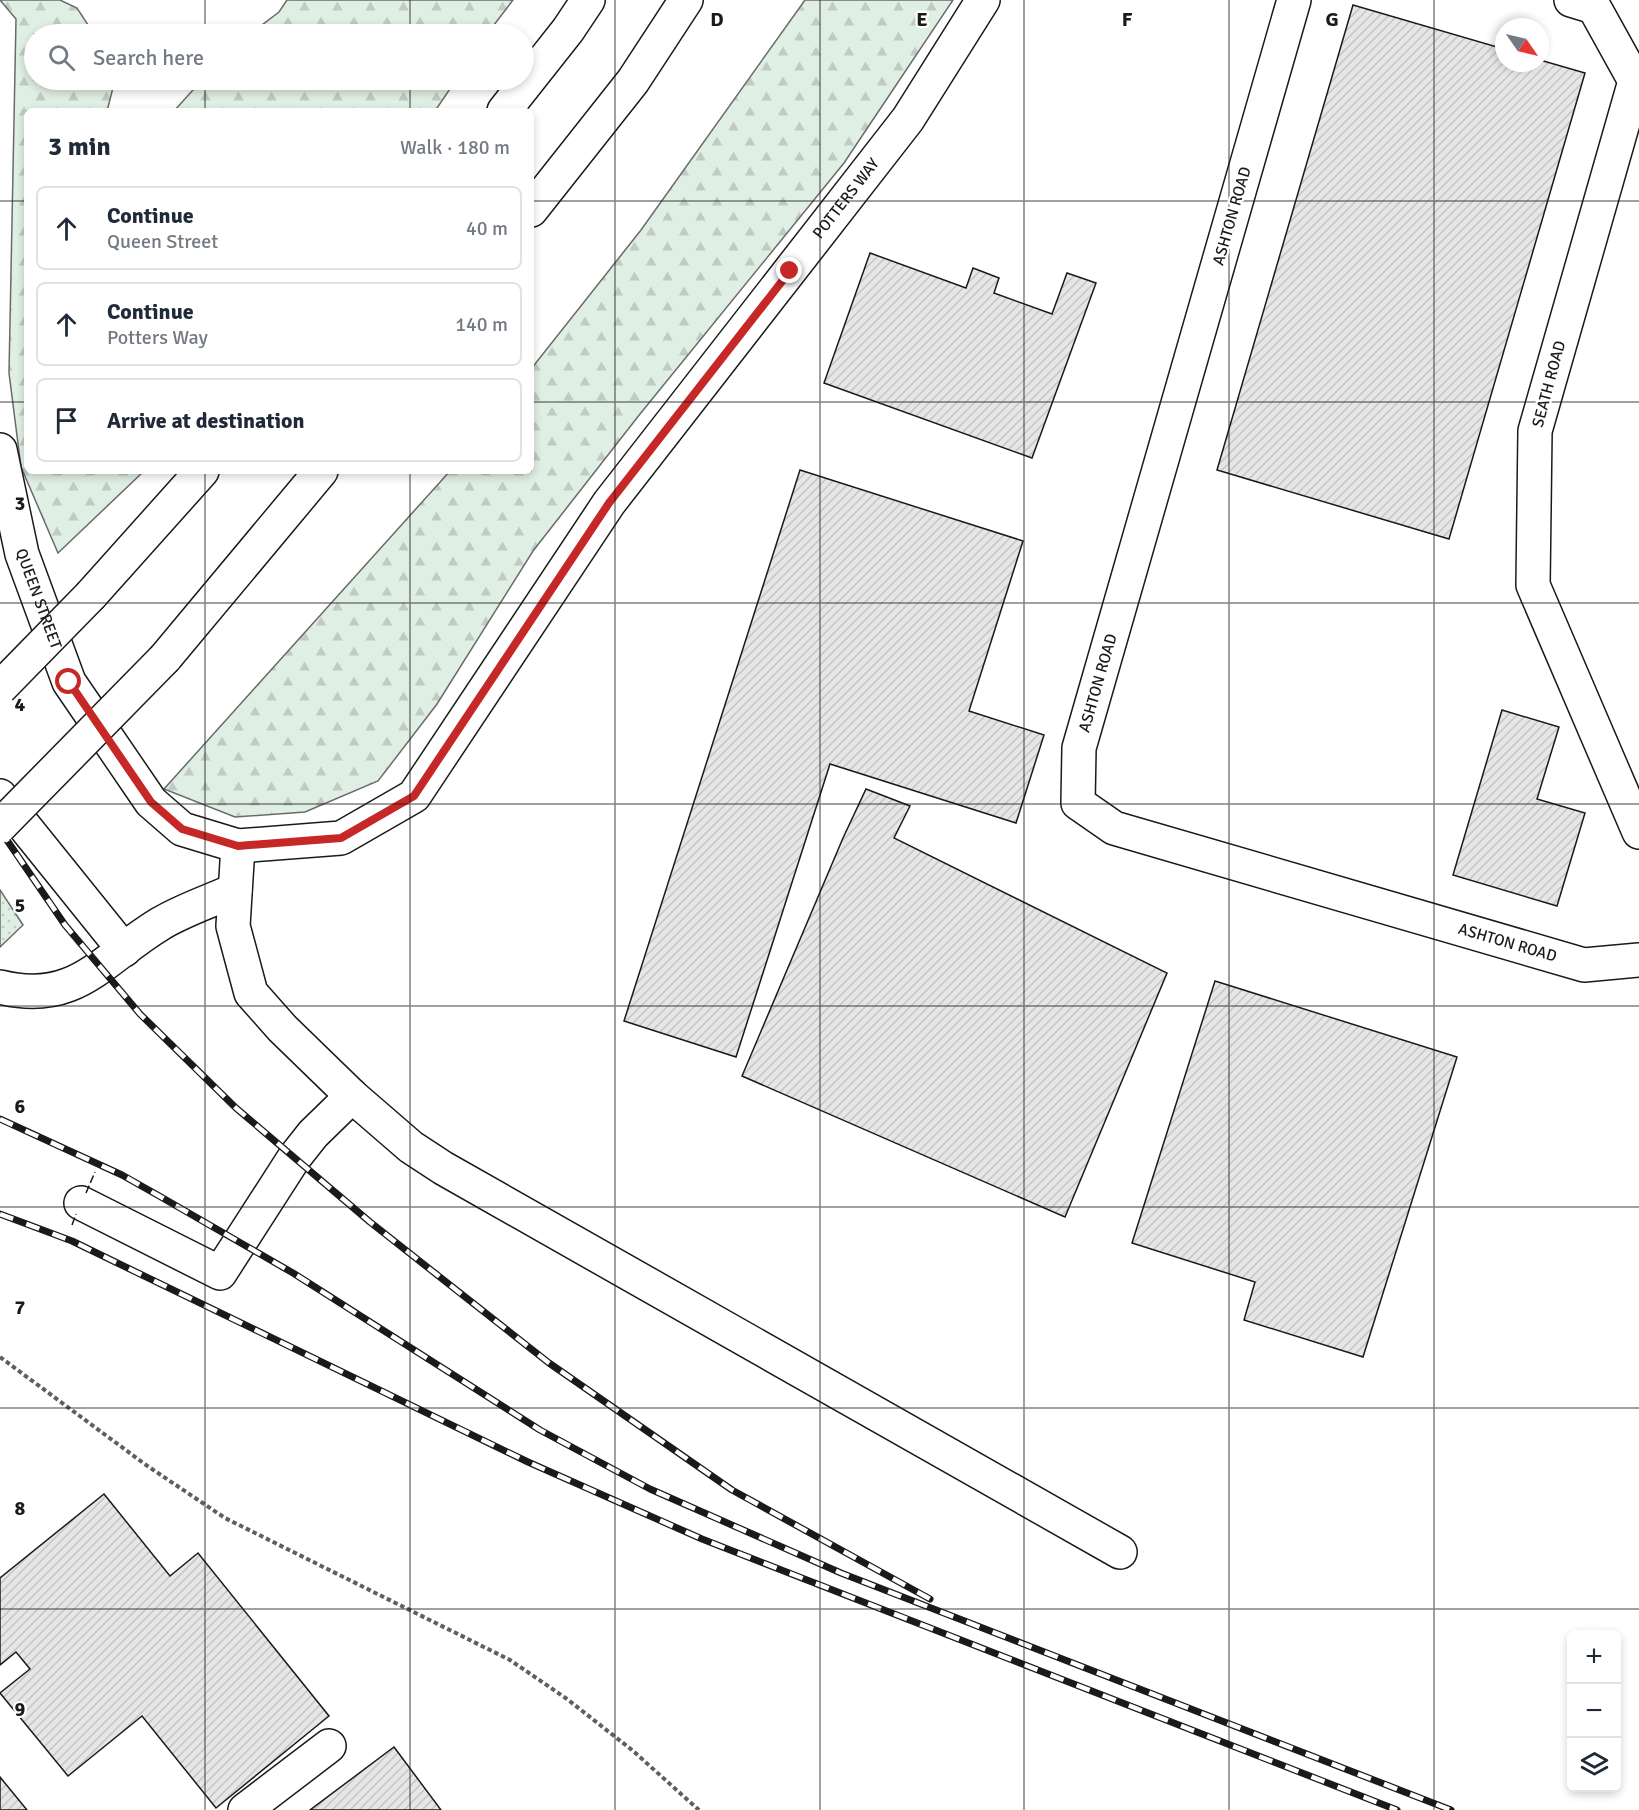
<!DOCTYPE html>
<meta charset="utf-8">
<style>
:root{--surface:#fff;--page:#f2f2f3;--text:#1f2937;--muted:#747a83;--line:#e0e1e3}
body{margin:0;font-family:Signika,sans-serif;background:var(--page);color:var(--text)}
.controls{position:absolute;right:18px;bottom:18px;display:grid;overflow:hidden;border-radius:9px;box-shadow:0 3px 9px #0003}
.controls button{width:54px;height:54px;display:grid;place-items:center;padding:0;border:0;border-bottom:2px solid var(--line);background:var(--surface);color:var(--text);font:30px sans-serif}
.compass{position:absolute;left:1495px;top:18px;width:54px;height:54px;border-radius:50%;background:var(--surface);box-shadow:0 3px 9px #0003;rotate:124deg}
.stop{position:absolute;width:18px;height:18px;margin:-14px;border:4px solid #c62828;border-radius:50%;background:#fff}
.stop.end{background:#c62828;border-color:#fff;box-shadow:0 2px 6px #0008}
.list{margin:0;padding:0;list-style:none}
h2{display:flex;justify-content:space-between;align-items:center;height:78px;margin:0;padding:0 24px;font-size:26px}
h2 small{font-size:20px;font-weight:400;color:var(--muted)}
.list li{display:grid;grid-template-columns:39px 1fr auto;gap:18px;align-items:center;box-sizing:border-box;height:84px;margin:0 12px 12px;padding:0 12px;border:2px solid var(--line);border-radius:9px}
.list b{display:block;font-size:22px;white-space:nowrap}
.list p{margin:0;font-size:20px;white-space:nowrap;color:var(--muted)}
.list em{font-size:20px;font-style:normal;color:var(--muted)}
.icon{flex:none;width:33px;height:33px;fill:none;stroke:currentColor;stroke-width:2;stroke-linecap:round;stroke-linejoin:round}
.map{position:relative;flex:none;width:1639px;height:1810px;overflow:hidden}
.search{position:absolute;background:var(--surface);box-shadow:0 3px 9px #0003;left:24px;top:24px;width:510px;height:66px;display:flex;align-items:center;gap:15px;box-sizing:border-box;padding:0 21px;border-radius:33px;color:var(--muted);font-size:22px}
.panel{position:absolute;background:var(--surface);box-shadow:0 3px 9px #0003;left:24px;top:108px;width:510px;height:366px;border-radius:9px}
.map>svg:first-child{display:block}
</style>
<div class="map">
<svg width="1639" height="1810" viewBox="0 0 1639 1810">
<defs>
<pattern id="green-dots" width="8" height="8" patternUnits="userSpaceOnUse" patternTransform="scale(1.5)"><rect width="8" height="8" fill="#e0efe3"/><path d="M2 2h.1M6 6h.1" fill="none" stroke="#c0ccc2" stroke-width="1.8" stroke-linecap="round"/></pattern>
<pattern id="forest-firs" width="22" height="20" patternUnits="userSpaceOnUse" patternTransform="scale(1.5)"><rect width="22" height="20" fill="#e0efe3"/><path d="M5 1l3.5 6h-7zM16 11l3.5 6h-7z" fill="#c0ccc2"/></pattern>
<pattern id="building-hatch" width="6" height="6" patternUnits="userSpaceOnUse" patternTransform="scale(1.5)"><rect width="6" height="6" fill="#e6e6e6"/><path d="M-1 1l2-2M0 6l6-6M5 7l2-2" fill="none" stroke="#c5c5c5"/></pattern>
</defs>
<rect width="100%" height="100%" fill="#fff"/>
<polygon fill="url(#green-dots)" stroke="#6a6a6a" stroke-width="1.5" points="0,890 23,925 0,947"/>
<g fill="url(#forest-firs)" stroke="#6a6a6a" stroke-width="1.5">
<polygon points="0,0 60,0 77,8 94,34 34,34 34,80 115,80 107,111 27,111 27,471 144,471 58,553 21,467 9,373 16,19"/>
<polygon points="287,0 513,0 487,34 250,34 279,12"/>
<polygon points="805,0 953,0 844,163 640,414 533,551 437,704 378,781 305,812 235,817 164,789 450,471 531,471 531,369 641,230"/>
<polygon points="202,80 456,80 435,111 174,111"/>
</g>
<g fill="url(#building-hatch)" stroke="#1a1a1a" stroke-width="1.5">
<polygon points="1353,5 1504,49 1504,63 1540,63 1540,60 1585,73 1449,539 1217,470"/>
<polygon points="870,253 966,288 973,268 999,278 994,293 1052,314 1067,273 1096,283 1032,458 824,383"/>
<polygon points="800,470 1023,541 969,711 1044,735 1016,823 830,764 736,1057 624,1021"/>
<polygon points="1502,710 1559,727 1537,799 1585,813 1557,906 1453,875"/>
<polygon points="866,789 910,806 894,838 1167,973 1065,1217 742,1076 843,838"/>
<polygon points="1215,981 1457,1057 1363,1357 1244,1320 1255,1282 1132,1243"/>
<polygon points="104,1494 170,1576 198,1553 329,1716 216,1808 142,1716 68,1776 0,1693 30,1669 16,1652 0,1665 0,1578"/>
<polygon points="394,1747 441,1810 310,1810"/>
<polygon points="0,1777 27,1810 0,1810"/>
</g>
<g fill="none" stroke-linecap="round" stroke-linejoin="round">
<g stroke="#1a1a1a" stroke-width="36">
<g id="minor">
<path id="s1" d="M1294,0L1079,748L1078,803L1114,828L1584,965L1639,960"/>
<polyline points="1571,0 1594,7 1635,81 1535,431 1533,585 1639,832"/>
<path id="s2" d="M0,450L22,554L69,682L151,802L182,829L238,846L341,838L414,796L609,503L908,119L983,0"/>
<polyline points="0,796 124,950"/>
<polyline points="238,846 233,926 251,993 282,1028 352,1096 411,1147 443,1168 1120,1552"/>
<path d="M0,987C76,1006 102,959 160,924C183,910 211,901 235,890"/>
<polyline points="81,1203 220,1273 294,1158 313,1134 352,1096"/>
<polyline points="245,1810 329,1746"/>
</g>
</g>
<g stroke="#1a1a1a" stroke-width="36">
<g id="highway">
<polyline points="504,111 568,30 588,0"/>
<polyline points="531,210 633,81 686,0"/>
<polyline points="91,595 202,471"/>
<polyline points="165,658 321,471"/>
</g>
</g>
<polyline stroke="#5f5f5f" stroke-width="4" stroke-dasharray="4.5 3" stroke-linecap="butt" points="0,1357 146,1465 225,1518 510,1660 567,1699 632,1750 699,1810"/>
<use href="#minor" stroke="#fff" stroke-width="33"/>
<use href="#highway" stroke="#fff" stroke-width="33"/>
<g stroke="#1a1a1a" stroke-width="7">
<g id="rail">
<polyline points="0,830 65,925 140,1014 236,1108 370,1222 549,1363 732,1490 930,1599"/>
<polyline points="0,1119 122,1175 161,1197 293,1273 540,1430 650,1489 841,1573 1451,1810"/>
<polyline points="0,1214 72,1241 528,1462 702,1539 1397,1810"/>
</g>
</g>
<use href="#rail" stroke="#fff" stroke-width="4.5" stroke-dasharray="14" stroke-linecap="butt"/>
<g stroke="#1a1a1a" stroke-width="36" stroke-linecap="butt">
<g id="highway-bridge">
<polyline points="0,688 91,595"/>
<polyline points="0,826 165,658"/>
</g>
</g>
<use href="#highway-bridge" stroke="#fff" stroke-width="33"/>
<g stroke="#1a1a1a" stroke-width="1.5" stroke-dasharray="8 3" stroke-linecap="butt">
<polyline points="86,1193 95,1172"/>
<polyline points="72,1225 76,1214"/>
</g>
</g>
<g fill="none" stroke-linecap="round" stroke-linejoin="round">
<polyline stroke="#c62828" stroke-width="8" points="69,682 151,802 182,829 238,846 341,838 414,796 609,503 790,271"/>
</g>
<path fill="none" stroke="#1a1a1a" stroke-width="1.5" stroke-opacity="0.55" d="M205,0V34M410,0V34M615,0V1810M820,0V1810M1024,0V1810M1229,0V1810M1434,0V1810M205,80V111M410,80V111M0,201H27M531,201H1639M0,402H27M531,402H1639M205,471V1810M410,471V1810M0,603H1639M0,804H1639M0,1006H1639M0,1207H1639M0,1408H1639M0,1609H1639"/>
<g text-anchor="middle" dominant-baseline="central" stroke-width="4.5" stroke-linejoin="round" paint-order="stroke">
<g font-size="16" fill="#1a1a1a" stroke="#fff">
<text stroke="none"><textPath href="#s2" startOffset="1413">POTTERS WAY</textPath></text>
<text transform="translate(1232 216) rotate(-74)">ASHTON ROAD</text>
<text transform="translate(1549 384) rotate(-75)">SEATH ROAD</text>
<text stroke="none"><textPath href="#s2" startOffset="154">QUEEN STREET</textPath></text>
<text transform="translate(1098 683) rotate(-74)">ASHTON ROAD</text>
<text stroke="none"><textPath href="#s1" startOffset="1287">ASHTON ROAD</textPath></text>
</g>
</g>
<g font-size="20" text-anchor="middle" font-weight="bold" fill="#1a1a1a" stroke="#fff" stroke-width="4.5" stroke-linejoin="round" paint-order="stroke">
<text x="717" y="26">D</text>
<text x="922" y="26">E</text>
<text x="1127" y="26">F</text>
<text x="1332" y="26">G</text>
<text x="20" y="510">3</text>
<text x="20" y="711">4</text>
<text x="20" y="912">5</text>
<text x="20" y="1113">6</text>
<text x="20" y="1314">7</text>
<text x="20" y="1515">8</text>
<text x="20" y="1716">9</text>
</g>
</svg>
<div class="controls">
<button>+</button>
<button>−</button>
<button><svg class="icon" aria-label="layers" viewBox="0 0 24 24"><path d="M12 4l9 5-9 5-9-5zM3 14l9 5 9-5"/></svg></button>
</div>
<svg class="compass" viewBox="-18 -18 36 36"><path d="M0-13l5 13h-10z" fill="#e53935"/><path d="M0 13l5-13h-10z" fill="#747a83"/></svg>
<div class="stop" style="left:69px;top:682px"></div>
<div class="stop end" style="left:790px;top:271px"></div>
<div class="search"><svg class="icon" aria-label="search" viewBox="0 0 24 24"><circle cx="10" cy="10" r="6"/><path d="M15 15l6 6"/></svg>Search here</div>
<section class="panel">
<h2>3 min<small>Walk · 180 m</small></h2>
<ul class="list">
<li><svg class="icon" aria-label="ahead" viewBox="0 0 24 24"><path d="M12 20V5M6 11l6-6 6 6"/></svg><div><b>Continue</b><p>Queen Street</p></div><em>40 m</em></li>
<li><svg class="icon" aria-label="ahead" viewBox="0 0 24 24"><path d="M12 20V5M6 11l6-6 6 6"/></svg><div><b>Continue</b><p>Potters Way</p></div><em>140 m</em></li>
<li><svg class="icon" aria-label="arrive" viewBox="0 0 24 24"><path d="M6 21V4h12l-3 4 3 4H6"/></svg><div><b>Arrive at destination</b></div></li>
</ul>
</section>
</div>
